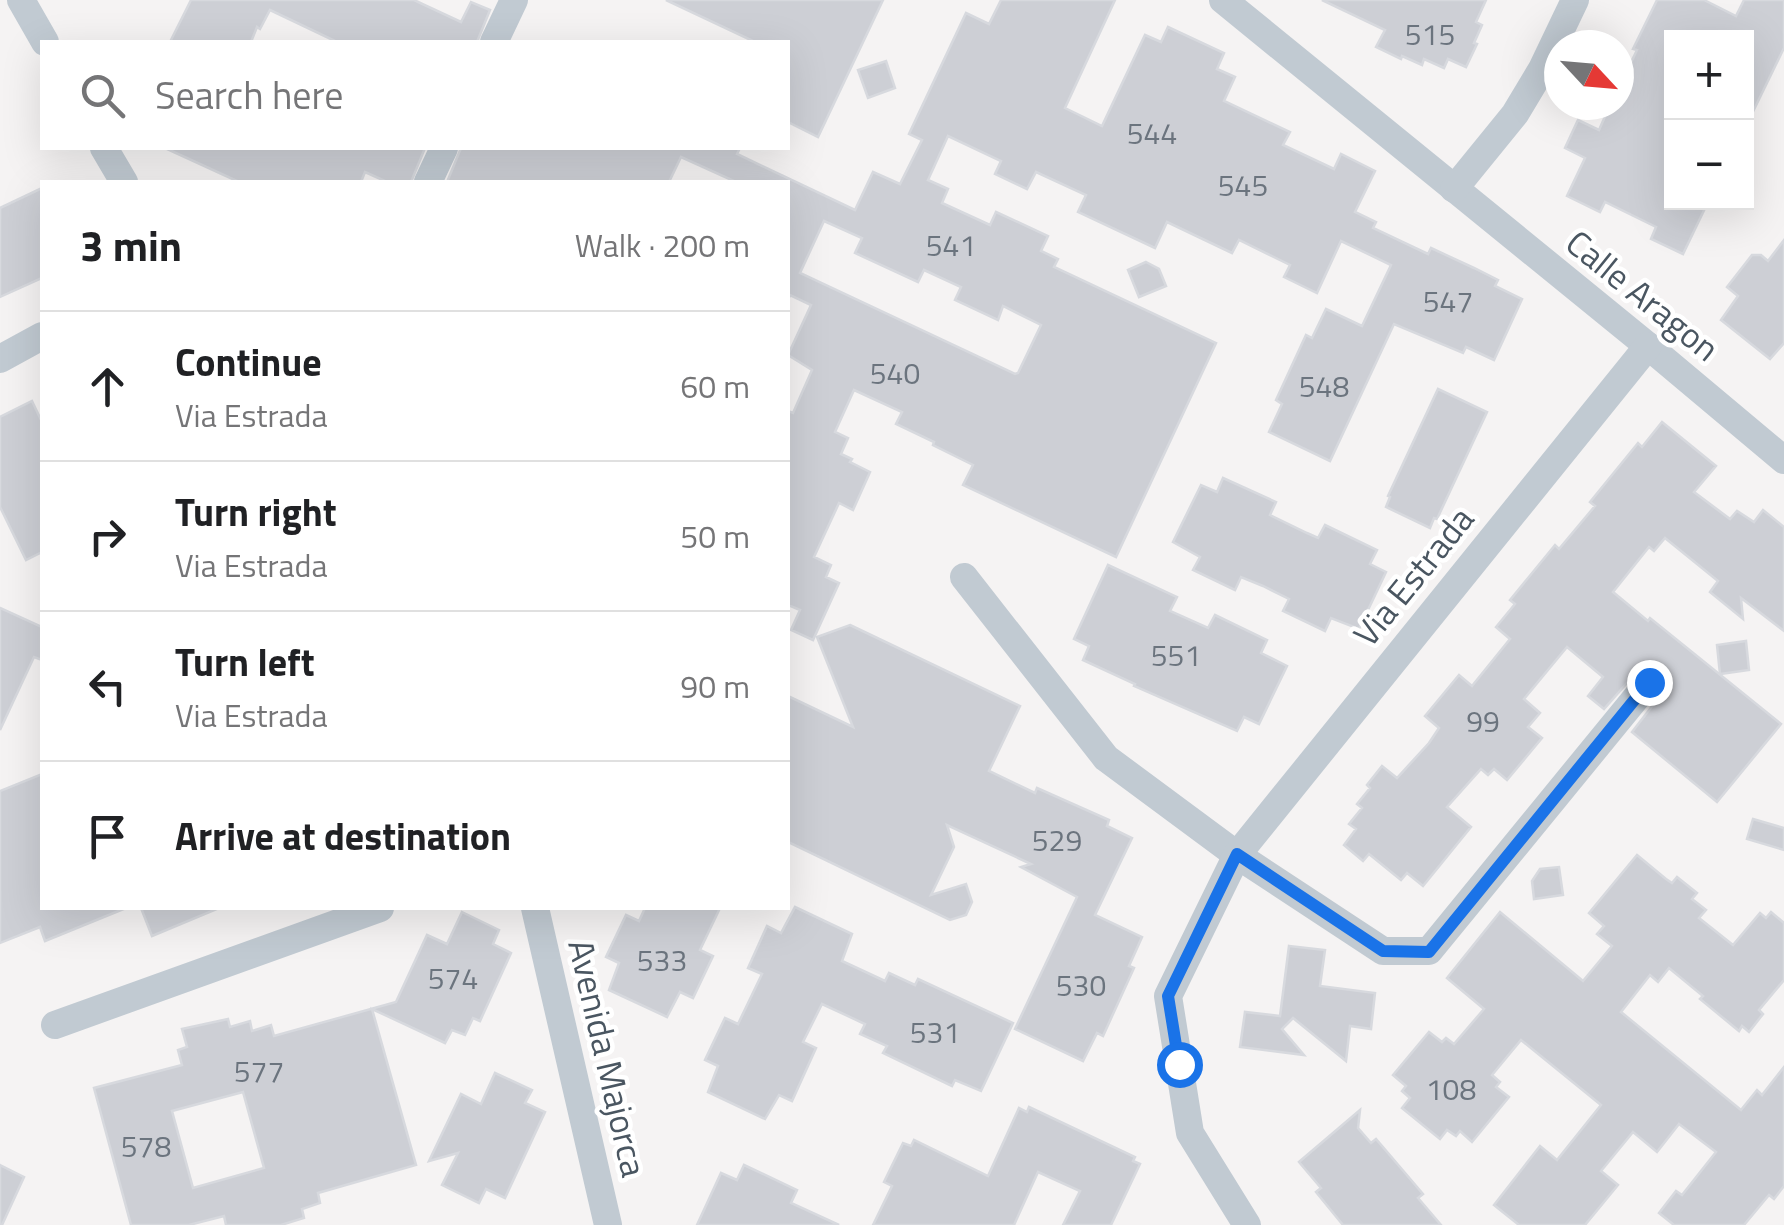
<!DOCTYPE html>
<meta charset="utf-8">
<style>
:root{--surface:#fff;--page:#f2f2f2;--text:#202124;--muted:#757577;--line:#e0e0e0}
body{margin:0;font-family:"Titillium Web",sans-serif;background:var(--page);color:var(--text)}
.controls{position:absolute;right:30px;top:30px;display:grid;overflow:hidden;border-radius:0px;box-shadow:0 10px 40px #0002}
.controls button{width:90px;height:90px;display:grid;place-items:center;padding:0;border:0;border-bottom:2px solid var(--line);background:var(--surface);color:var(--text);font:50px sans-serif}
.compass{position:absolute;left:1544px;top:30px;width:90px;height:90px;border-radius:50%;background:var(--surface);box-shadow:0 10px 40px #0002;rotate:116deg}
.stop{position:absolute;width:30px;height:30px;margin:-22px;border:8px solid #1a73e8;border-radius:50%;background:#fff}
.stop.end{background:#1a73e8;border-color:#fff;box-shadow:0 2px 10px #0008}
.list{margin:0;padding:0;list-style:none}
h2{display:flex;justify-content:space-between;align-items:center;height:130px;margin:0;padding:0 40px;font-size:42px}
h2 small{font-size:32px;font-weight:400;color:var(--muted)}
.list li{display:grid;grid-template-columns:65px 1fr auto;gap:30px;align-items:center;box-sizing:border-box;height:150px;padding:0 40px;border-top:2px solid var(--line)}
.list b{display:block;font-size:38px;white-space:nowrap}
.list p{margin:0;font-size:32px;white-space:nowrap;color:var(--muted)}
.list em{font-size:32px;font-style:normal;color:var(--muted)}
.icon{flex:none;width:55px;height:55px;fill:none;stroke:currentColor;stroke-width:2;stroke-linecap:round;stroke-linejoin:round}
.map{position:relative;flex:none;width:1784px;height:1225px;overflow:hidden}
.search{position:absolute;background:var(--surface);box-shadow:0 10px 40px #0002;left:40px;top:40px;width:750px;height:110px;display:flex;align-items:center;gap:25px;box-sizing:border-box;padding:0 35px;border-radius:0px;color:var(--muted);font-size:38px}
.panel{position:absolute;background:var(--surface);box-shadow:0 10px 40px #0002;left:40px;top:180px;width:750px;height:730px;border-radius:0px}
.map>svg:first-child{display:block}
</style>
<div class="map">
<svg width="1784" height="1225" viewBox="0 0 1784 1225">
<rect width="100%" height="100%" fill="#f5f3f3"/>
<g fill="#cdcfd5" stroke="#d7d9de" stroke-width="2.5" fill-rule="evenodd">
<polygon points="191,0 414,0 461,22 471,2 490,10 477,42 337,42 270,10 260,29 257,27 251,42 170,42"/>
<polygon points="666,0 883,0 818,137 788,122 788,42 755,42"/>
<path d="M1001,0H1115L1065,108L1102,126L1145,35L1161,42L1168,27L1224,53L1217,69L1235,77L1224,101L1290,132L1283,145L1334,169L1341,154L1375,171L1355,212L1376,222L1373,228L1428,254L1431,248L1474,268L1498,280L1495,286L1522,299L1494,360L1466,347L1463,353L1394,324L1330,461L1269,432L1282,404L1276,400L1306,335L1312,338L1326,309L1362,326L1391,265L1341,241L1317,293L1284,277L1290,265L1239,240L1232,253L1167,222L1155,248L1078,212L1086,195L1036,172L1027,189L995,174L1001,161L948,136L928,180L948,189L942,203L990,225L996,212L1048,236L1041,251L1058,259L1054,267L1216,343L1116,557L963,485L973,465L933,445L934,442L896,424L902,412L854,390L835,432L848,438L841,454L852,459L850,462L870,472L853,510L839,503L814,557L831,565L826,577L839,583L813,640L791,630L800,610L788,605V411L793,413L812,370L788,355L811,305L790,295L788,300V182H736L681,157L669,182H447L461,148H740L737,154L855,210L873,172L900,184L922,140L909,134L966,13L989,24ZM824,221L862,238L855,253L918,282L924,270L961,287L955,300L998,320L1003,306L1041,325L1018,373L1015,374L800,273Z"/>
<polygon points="1322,0 1486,0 1476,22 1482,25 1474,43 1477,44 1466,67 1448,59 1444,68 1424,59 1422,65 1402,56 1401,59 1376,47 1385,30"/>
<polygon points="1657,0 1704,0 1736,16 1744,0 1784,0 1784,48 1746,126 1746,38 1672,38 1672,202 1708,202 1683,254 1651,239 1656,227 1605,202 1600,212 1567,196 1585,158 1565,148 1578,120 1599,130 1610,105 1619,105 1619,87 1637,50 1633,49"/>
<polygon points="886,61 895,88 868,98 858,70"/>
<polygon points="165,148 425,148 411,182 387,182 365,172 361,182 239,182"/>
<polygon points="42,188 42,278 0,297 0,208"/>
<polygon points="1784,240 1784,343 1770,359 1721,320 1738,296 1727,287 1752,255 1761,255 1768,261"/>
<polygon points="1146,262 1159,269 1166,286 1139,297 1128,270"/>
<polygon points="1438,389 1487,412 1437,519 1434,518 1430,528 1386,507 1390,497 1388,496"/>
<polygon points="32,401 42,422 42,552 26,560 0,507 0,417"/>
<polygon points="1662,422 1716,466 1694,492 1730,519 1737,511 1754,522 1763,510 1784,527 1784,631 1741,598 1743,619 1710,592 1718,581 1665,538 1654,551 1649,547 1613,592 1648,621 1650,618 1781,724 1717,802 1632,732 1663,692 1666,686 1666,677 1661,669 1653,665 1642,666 1604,709 1588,696 1603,677 1567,647 1524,699 1540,713 1528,727 1542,738 1507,780 1494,769 1488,775 1481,769 1447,807 1471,827 1423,886 1407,873 1401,880 1369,854 1363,861 1344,845 1356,829 1349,824 1362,808 1357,804 1370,788 1367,785 1382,766 1397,778 1429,743 1439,728 1425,716 1459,675 1472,686 1510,639 1496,627 1515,604 1510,600 1555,545 1559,549 1595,506 1590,502 1638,443 1642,447"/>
<polygon points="1223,478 1276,502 1270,515 1307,533 1318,538 1325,525 1377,550 1370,564 1386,572 1359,629 1331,618 1325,631 1283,611 1289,599 1263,586 1241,577 1235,590 1193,570 1200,557 1173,542 1201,485 1217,492"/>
<polygon points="1108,565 1177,597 1170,611 1208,628 1215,615 1267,640 1261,653 1287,666 1259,724 1244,717 1237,731 1134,686 1135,684 1083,660 1089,646 1074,639"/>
<polygon points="0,608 42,627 42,660 34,657 0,730"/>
<polygon points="850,625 1020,706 989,771 1035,793 1037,788 1109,820 1107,826 1132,838 1095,915 1142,937 1129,966 1134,968 1103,1036 1097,1033 1083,1061 1015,1029 1077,897 1021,867 1031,864 947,825 954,847 931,895 966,884 972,902 966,915 950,920 788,842 788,696 853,727 817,637"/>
<polygon points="1746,641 1749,670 1720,674 1717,645"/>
<polygon points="42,774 42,908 126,908 45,941 40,927 0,943 0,791"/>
<polygon points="1753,819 1784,828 1784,850 1747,839"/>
<polygon points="1637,855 1666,879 1672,883 1677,877 1697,893 1692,899 1706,910 1699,918 1733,945 1760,913 1766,918 1771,912 1784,923 1784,980 1759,1010 1763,1014 1749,1032 1742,1026 1739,1031 1700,999 1703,996 1669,968 1658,982 1650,975 1621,1012 1741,1110 1757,1090 1762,1095 1784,1067 1784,1186 1774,1199 1769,1195 1744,1225 1674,1225 1659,1213 1676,1191 1682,1195 1716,1152 1679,1124 1657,1152 1633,1132 1601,1171 1618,1185 1585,1225 1519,1225 1494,1205 1540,1146 1557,1160 1601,1105 1521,1040 1492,1075 1500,1082 1496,1087 1509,1097 1472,1142 1460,1131 1456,1136 1447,1130 1440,1139 1402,1108 1410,1098 1402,1091 1406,1086 1393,1075 1429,1032 1442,1042 1446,1038 1454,1044 1484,1009 1447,978 1500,912 1583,981 1612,946 1597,934 1604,926 1589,913"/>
<polygon points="1559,867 1563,895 1534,899 1532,881 1540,869"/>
<polygon points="795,907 852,934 842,961 885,981 889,973 915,985 918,979 1013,1023 981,1091 955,1080 952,1086 883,1053 887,1046 860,1034 865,1024 822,1004 803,1042 816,1048 792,1101 779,1095 765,1119 708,1092 718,1066 705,1060 725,1018 738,1024 762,974 748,968 767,926 781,933"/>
<polygon points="141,908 217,908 217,909 152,936"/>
<polygon points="645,908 720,908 700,950 713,956 693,998 680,992 667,1017 609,990 619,963 606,957 626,915 639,921"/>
<path d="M462,912L499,930L493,944L511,953L480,1021L473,1018L465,1035L452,1030L445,1043L372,1009L416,1165L318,1193L320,1203L302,1209L304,1218L281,1225H226L224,1216L189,1225H131L94,1088L182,1065L178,1050L187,1047L182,1029L228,1019L230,1027L250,1021L252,1031L271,1025L274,1036L396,1002L427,935L447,944ZM243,1092L264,1168L193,1188L172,1111Z"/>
<polygon points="1289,946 1325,950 1320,986 1375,993 1371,1029 1350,1026 1346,1061 1293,1018 1282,1029 1304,1055 1240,1047 1245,1012 1280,1016"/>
<polygon points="495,1073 532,1090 525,1103 545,1112 505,1198 486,1189 479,1203 442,1185 458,1153 429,1161 461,1094 481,1104"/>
<polygon points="1029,1107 1135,1157 1133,1161 1140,1164 1111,1225 1063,1225 1080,1191 1038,1172 1014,1225 873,1225 892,1186 884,1182 903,1143 911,1146 914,1140 988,1176 1019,1108 1027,1112"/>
<polygon points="1360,1110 1358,1128 1371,1143 1376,1139 1423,1194 1418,1198 1441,1225 1343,1225 1316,1192 1321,1188 1299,1162"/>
<polygon points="0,1165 24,1177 2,1225 0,1225"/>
<polygon points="744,1165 797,1190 791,1203 839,1225 697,1225 721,1173 737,1180"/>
</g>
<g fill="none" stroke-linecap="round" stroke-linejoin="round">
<g stroke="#c1cad2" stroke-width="28">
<polyline points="21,0 45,42"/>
<polyline points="1223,0 1648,346 1784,460"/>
<polyline points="494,42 514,0"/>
<polyline points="104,148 124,182"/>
<polyline points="428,182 444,148"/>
<polyline points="1454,189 1515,114 1542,69 1575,0"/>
<polyline points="0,359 42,336"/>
<polyline points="964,577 1106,758 1237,855 1383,951 1429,951 1649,682"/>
<polyline points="535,908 608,1225"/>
<polyline points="55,1025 380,908"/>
<polyline points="1247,1225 1190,1133 1168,996 1237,855 1648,346"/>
</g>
</g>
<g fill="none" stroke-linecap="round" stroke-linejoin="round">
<polyline stroke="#1a73e8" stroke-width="12" points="1179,1064 1168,996 1237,854 1383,951 1429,952 1649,682"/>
</g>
<g text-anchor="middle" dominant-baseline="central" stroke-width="9" stroke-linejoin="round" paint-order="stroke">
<g font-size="30" fill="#6b747e">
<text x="1430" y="34">515</text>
<text x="1152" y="133">544</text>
<text x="1243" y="185">545</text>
<text x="951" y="245">541</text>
<text x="1448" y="301">547</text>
<text x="895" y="373">540</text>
<text x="1324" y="386">548</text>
<text x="1176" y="655">551</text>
<text x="1483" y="721">99</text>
<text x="1057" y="840">529</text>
<text x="662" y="960">533</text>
<text x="453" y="978">574</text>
<text x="1081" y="985">530</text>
<text x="935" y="1032">531</text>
<text x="259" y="1071">577</text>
<text x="1451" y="1089">108</text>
<text x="146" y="1146">578</text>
</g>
<g font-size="35" fill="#4a5661" stroke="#fff">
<text transform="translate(1643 295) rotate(39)">Calle Aragon</text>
<text transform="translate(1413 576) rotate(-51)">Via Estrada</text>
<text transform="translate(608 1058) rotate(77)">Avenida Majorca</text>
</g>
</g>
</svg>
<div class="controls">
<button>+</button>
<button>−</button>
</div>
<svg class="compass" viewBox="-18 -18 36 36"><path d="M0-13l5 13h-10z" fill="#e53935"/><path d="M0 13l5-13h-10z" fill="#757577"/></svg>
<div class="stop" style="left:1179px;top:1064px"></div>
<div class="stop end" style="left:1649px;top:682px"></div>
<div class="search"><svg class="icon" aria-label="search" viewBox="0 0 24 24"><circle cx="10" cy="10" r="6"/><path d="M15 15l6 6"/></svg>Search here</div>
<section class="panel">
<h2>3 min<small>Walk · 200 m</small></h2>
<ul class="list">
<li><svg class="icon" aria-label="ahead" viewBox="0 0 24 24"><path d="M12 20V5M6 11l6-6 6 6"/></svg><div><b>Continue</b><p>Via Estrada</p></div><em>60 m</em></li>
<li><svg class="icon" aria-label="right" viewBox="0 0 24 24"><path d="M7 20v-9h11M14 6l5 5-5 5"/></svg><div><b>Turn right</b><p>Via Estrada</p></div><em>50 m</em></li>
<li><svg class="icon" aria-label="left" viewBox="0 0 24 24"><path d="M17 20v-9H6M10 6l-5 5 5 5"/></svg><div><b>Turn left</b><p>Via Estrada</p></div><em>90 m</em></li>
<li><svg class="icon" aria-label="arrive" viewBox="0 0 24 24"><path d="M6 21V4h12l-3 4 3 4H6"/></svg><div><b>Arrive at destination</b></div></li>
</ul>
</section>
</div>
